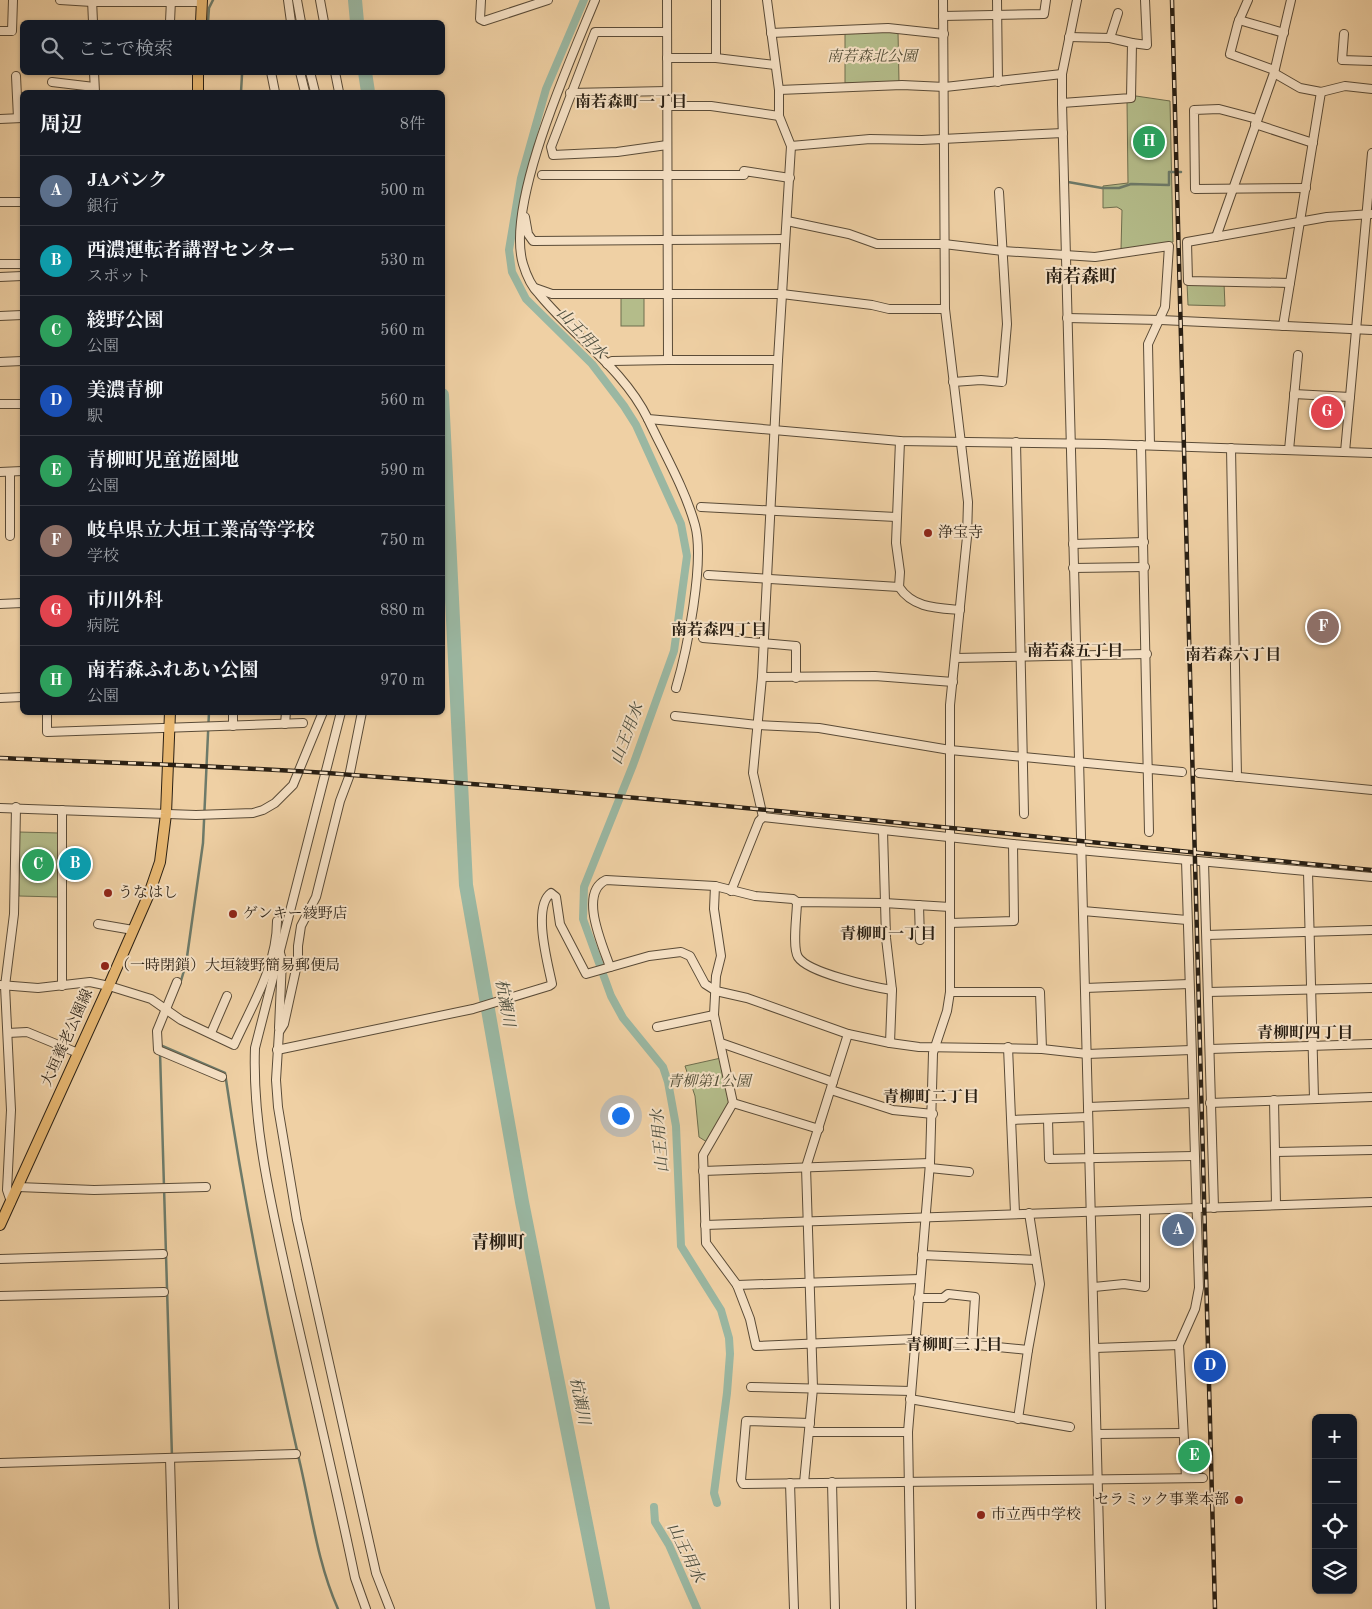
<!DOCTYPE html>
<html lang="ja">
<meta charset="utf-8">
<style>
:root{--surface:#171b24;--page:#242831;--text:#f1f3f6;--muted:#9ea1a6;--line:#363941;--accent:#c59692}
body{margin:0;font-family:"Old Standard TT","Noto Serif JP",serif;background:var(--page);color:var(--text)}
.controls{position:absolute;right:15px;bottom:15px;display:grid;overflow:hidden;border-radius:8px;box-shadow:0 1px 4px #0004}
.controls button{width:45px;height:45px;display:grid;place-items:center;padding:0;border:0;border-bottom:1px solid var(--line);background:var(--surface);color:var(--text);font:25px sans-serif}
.you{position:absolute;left:620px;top:1115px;width:18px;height:18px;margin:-12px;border:4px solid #fff;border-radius:50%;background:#1a73e8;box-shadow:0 0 0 8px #1a73e833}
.badge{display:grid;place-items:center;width:32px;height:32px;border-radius:50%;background:var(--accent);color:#fff;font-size:16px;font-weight:700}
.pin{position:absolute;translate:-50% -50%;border:2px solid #fff;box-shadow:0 1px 5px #0006}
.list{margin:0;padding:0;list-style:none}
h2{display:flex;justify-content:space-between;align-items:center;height:65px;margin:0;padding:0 20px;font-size:21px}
h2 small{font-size:16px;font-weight:400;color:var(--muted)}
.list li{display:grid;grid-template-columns:32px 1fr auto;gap:15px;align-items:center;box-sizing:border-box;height:70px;padding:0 20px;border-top:1px solid var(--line)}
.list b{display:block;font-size:19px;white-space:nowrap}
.list p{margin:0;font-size:16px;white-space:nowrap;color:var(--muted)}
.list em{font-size:16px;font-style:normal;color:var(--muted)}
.icon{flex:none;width:28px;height:28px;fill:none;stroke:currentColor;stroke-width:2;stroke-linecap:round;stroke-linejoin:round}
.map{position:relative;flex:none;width:1372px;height:1609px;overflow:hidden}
.search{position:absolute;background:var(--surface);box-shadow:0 1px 4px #0004;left:20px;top:20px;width:425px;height:55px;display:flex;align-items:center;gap:12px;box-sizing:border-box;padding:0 18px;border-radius:8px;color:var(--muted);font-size:19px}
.panel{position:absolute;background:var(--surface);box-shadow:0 1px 4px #0004;left:20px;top:90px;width:425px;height:625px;border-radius:8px}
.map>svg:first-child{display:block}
</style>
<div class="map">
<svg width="1372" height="1609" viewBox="0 0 1372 1609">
<rect width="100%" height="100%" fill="#efd0a4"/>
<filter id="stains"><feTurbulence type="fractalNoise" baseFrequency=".004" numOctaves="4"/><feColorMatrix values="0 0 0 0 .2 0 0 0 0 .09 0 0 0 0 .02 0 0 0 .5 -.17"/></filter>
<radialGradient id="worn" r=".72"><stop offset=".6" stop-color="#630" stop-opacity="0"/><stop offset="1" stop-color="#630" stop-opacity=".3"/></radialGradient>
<g fill="#b4bc8a" stroke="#6e6e4e">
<polygon points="886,31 898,32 899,82 845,83 845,33"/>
<polygon points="1136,96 1170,101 1173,242 1121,250 1122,210 1117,207 1103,208 1103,186 1128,183 1127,101 1133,101"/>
<polygon points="1187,283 1224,283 1225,306 1188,305"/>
<rect x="621" y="297" width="23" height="29"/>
<polygon points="19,832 58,833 58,897 19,896"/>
<polygon points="721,1058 731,1103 707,1142 699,1137 695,1096 685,1066"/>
<polygon points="1198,1439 1203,1474 1188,1473 1188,1440"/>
</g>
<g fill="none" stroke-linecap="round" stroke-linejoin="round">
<g stroke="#6d7a69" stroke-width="2.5">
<polyline points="208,22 209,8 213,0"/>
<polyline points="240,72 242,75 241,92"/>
<polyline points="1068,182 1102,188 1119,188 1131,184 1169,185 1169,172 1181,172"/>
<polyline points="180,984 186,964 203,843 209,712"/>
<path d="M160,1045L225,1073C244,1202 270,1332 299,1459C311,1509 317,1562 338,1609"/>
<polyline points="160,1052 172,1457"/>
</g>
<g stroke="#9ab7a2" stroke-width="8">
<polyline points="584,0 546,89 521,178 509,250 512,272 526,299 592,364 624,406 636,425 681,524 687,556 674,651 633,765 584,887 583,919 611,996 623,1018 663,1067 668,1082 676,1126 681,1246 721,1310 729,1338 730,1354 727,1393 714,1493 717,1503"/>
<polyline points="654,1507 655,1522 669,1545 697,1609"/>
</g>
<g stroke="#9ab7a2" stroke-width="14">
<polyline points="355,0 357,22"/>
<polyline points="365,72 368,92"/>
<polyline points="442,395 466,885 522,1202 603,1609"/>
</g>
<g stroke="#5a4b37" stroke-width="10">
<g id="minor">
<polyline points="60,0 92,2 201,2"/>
<polyline points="92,0 93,22"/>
<polyline points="288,0 291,22"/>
<polyline points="297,0 301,22"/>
<polyline points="320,0 324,22"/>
<polyline points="481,0 480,19 484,21 548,0"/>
<path d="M595,0C571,59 505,204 523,264C526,274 532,287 539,294C574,337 623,368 648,419L900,441L1104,444L1372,453"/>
<polyline points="667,0 668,360 778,360"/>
<polyline points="997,0 998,82"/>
<polyline points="1077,0 1062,74 1062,103 1101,1609"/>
<polyline points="1248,0 1238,23 1230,54 1274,70"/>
<polyline points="943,16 1044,14 1046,0"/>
<polyline points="1239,20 1284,33"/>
<polyline points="170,22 171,0"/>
<polyline points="0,31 12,31 13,0"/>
<polyline points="667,32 595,32 551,147 553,155 617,152 667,145"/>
<polyline points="771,33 888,28 944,34"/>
<polyline points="1344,34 1342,60 1372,61"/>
<polyline points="1110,38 1118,13"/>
<polyline points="1132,43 1147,45 1145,0"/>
<polyline points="667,58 716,58 775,65"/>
<polyline points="716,58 716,0"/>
<polyline points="94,72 95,92"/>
<polyline points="271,72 275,92"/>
<polyline points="300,72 305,92"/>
<polyline points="310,72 315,92"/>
<polyline points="335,72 339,92"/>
<polyline points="1274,73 1300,88 1321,92 1345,86 1372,89"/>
<polyline points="16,76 18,118"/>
<polyline points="52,82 94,87"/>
<polyline points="779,90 902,85 945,87 1062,74"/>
<polyline points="570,93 667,91"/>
<polyline points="1062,103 1131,98 1132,43 1110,38 1069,37"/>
<polyline points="668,106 711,106 779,116"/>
<polyline points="0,119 22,118"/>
<polyline points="1257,119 1219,109 1194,110 1195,189 1306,188"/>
<polyline points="1255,124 1313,143"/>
<polyline points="791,146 870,139 922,140 1063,133"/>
<polyline points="542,175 744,175 744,171 790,178"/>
<polyline points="0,202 22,202"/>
<polyline points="525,217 528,234 533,241 785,239"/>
<polyline points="787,221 849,234 877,244 944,244 1003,251 1095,257 1169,246 1165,307 1148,344 1150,445"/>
<polyline points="1216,237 1274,73 1291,0"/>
<polyline points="0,264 22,264"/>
<polyline points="0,277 22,276"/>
<polyline points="1290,283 1188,281 1187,242 1327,217 1372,214"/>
<polyline points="535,288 552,294 782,294 872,305 889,309 945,309"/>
<polyline points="0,316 22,315"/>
<polyline points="1067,318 1161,320 1372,330"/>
<polyline points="1283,326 1321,92"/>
<polyline points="0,362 22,361"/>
<polyline points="607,364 612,361 668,360"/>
<polyline points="953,382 981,380 1002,382 1007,324 999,192"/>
<polyline points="1294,394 1350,397"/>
<polyline points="0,404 22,404"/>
<path d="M648,419C664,453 685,489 695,525C705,561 687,651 676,688"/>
<polyline points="1016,442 1024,814"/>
<polyline points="1141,445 1149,832"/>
<polyline points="1231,448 1237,777"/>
<polyline points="1289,450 1298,355"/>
<polyline points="1345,452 1372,153"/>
<polyline points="0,472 22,471"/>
<polyline points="701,507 896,517"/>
<polyline points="10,536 10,472"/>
<polyline points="1073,544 1144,542"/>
<polyline points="1073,568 1145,567"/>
<path d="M708,575L899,587C913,608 936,608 960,610"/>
<polyline points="899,587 900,572 896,543 900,441"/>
<polyline points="0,604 22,603"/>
<polyline points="703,638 796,646 796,678"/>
<polyline points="955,658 1147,654"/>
<polyline points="762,677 875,676 953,682"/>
<polyline points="0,698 22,697"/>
<polyline points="47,712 47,732 303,723"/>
<path d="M341,712L255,1048C252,1128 273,1212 290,1290C312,1386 335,1482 355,1578L366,1609"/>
<polyline points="362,712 349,777 340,801 316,897 301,926 298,946 298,960 284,1024 279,1032 276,1080 278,1107 297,1220 376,1573 390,1609"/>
<polyline points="675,716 757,725 819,728 950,750 1182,772"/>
<polyline points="285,724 286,712"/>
<polyline points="233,726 233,712"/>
<polyline points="1199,773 1372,790"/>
<polyline points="0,808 196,815 253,813 263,810 275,803 293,785 323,712"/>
<polyline points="763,817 753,773 762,677 778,360 791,146 779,116 779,90 767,0"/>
<polyline points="763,817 1013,844 1372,877"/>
<polyline points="883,831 886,938 892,990 890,1043"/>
<polyline points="1186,860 1199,1288 1195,1309 1179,1345 1186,1478"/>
<polyline points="1204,862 1214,1208"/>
<polyline points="1308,872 1314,1098"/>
<polyline points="715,886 714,909 721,956 716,976 714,1015 733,1103 703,1155 706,1243 737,1285 750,1319 756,1346 915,1339 1028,1350 1040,1284 1029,1213"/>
<polyline points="731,891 759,821 763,817"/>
<polyline points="919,905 920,940"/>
<polyline points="1083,911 1187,920"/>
<polyline points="950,923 1014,921 1013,844"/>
<polyline points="98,924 133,930"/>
<polyline points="1207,935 1372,930"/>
<path d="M610,967C603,946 578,893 606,880L715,886L755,896L793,899L797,902"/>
<polyline points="177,982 157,1031 158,1050 222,1077"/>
<path d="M0,985L38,988L90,982L109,986L151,999L181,1020L234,1045C252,1005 277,966 277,921"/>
<polyline points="62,986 62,810"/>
<polyline points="1085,988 1189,984"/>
<path d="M892,990C873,987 808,973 798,957C792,947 797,914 797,902L884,903L950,907"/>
<polyline points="950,992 1040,992 1042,1049"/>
<polyline points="1208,992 1372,988"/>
<polyline points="657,1027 714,1015"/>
<polyline points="279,1028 282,960 280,953"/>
<polyline points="8,1033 27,1032 78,1053"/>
<polyline points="211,1033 227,996"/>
<polyline points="721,1043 833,1082"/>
<polyline points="1008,1047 1015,1213"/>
<polyline points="1210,1049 1372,1044"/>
<path d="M277,1050L473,1009L549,986L552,984C548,964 532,907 551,893L556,897L560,924L586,974L649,956L681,952L690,956L705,984L716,991L747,998L848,1034L890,1043L919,1047L1042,1049L1087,1054L1191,1050"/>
<polyline points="831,1090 893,1110 933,1114"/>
<polyline points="1274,1100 1276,1205"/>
<polyline points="733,1103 819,1129"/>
<polyline points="1210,1103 1372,1097"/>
<polyline points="1088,1107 1192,1103"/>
<polyline points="1048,1119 1049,1159 1193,1156"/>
<polyline points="1012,1120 1088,1117"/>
<polyline points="1276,1152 1372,1150"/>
<polyline points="930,1168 969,1172"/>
<polyline points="703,1171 930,1163"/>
<polyline points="18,1187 94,1190 206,1187"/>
<polyline points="11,1202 7,1190 11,1110 5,986 14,914 16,807"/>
<polyline points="705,1225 1372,1202"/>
<polyline points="922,1255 1036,1260"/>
<polyline points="0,1259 163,1254"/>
<polyline points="737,1285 920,1279"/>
<polyline points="1094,1287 1124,1284 1145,1287 1145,1210"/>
<polyline points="0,1296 164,1292"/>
<polyline points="918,1298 943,1298 948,1294 975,1297 972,1345"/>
<polyline points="1095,1348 1179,1345"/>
<polyline points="751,1387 911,1391"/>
<polyline points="910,1399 1070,1427"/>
<polyline points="1018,1419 1028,1350"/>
<polyline points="810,1423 746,1421 741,1480 743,1484 1203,1478"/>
<polyline points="810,1432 908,1432"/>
<polyline points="1097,1434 1182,1433"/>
<polyline points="170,1458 174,1609"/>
<polyline points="0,1463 296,1454"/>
<polyline points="832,1482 835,1609"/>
<polyline points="790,1483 794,1609"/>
<polyline points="804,1483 813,1388 806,1167 848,1034"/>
<polyline points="911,1609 908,1432 930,1163 933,1053 947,1011 950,992 950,705 967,537 968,502 945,309 943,0"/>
</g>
</g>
<g stroke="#291f13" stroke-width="12">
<g id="major">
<polyline points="201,22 202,0"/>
<polyline points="198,92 198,72"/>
<polyline points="0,1225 110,983 149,894 160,862 166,814 170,712"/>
</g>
</g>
<use href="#minor" stroke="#f5e0c4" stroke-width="8"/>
<use href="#major" stroke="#e8b872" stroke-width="10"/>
<g stroke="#291f13" stroke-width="4.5">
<g id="rail">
<polyline points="1172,0 1215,1609"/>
<path d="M0,758C118,763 235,766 352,775C693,799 1032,837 1372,870"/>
</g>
</g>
<use href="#rail" stroke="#f5e0c4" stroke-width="2.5" stroke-dasharray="8" stroke-linecap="butt"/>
</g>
<g fill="#8f2418" stroke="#f5e0c4" stroke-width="2">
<circle cx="928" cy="533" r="5"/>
<circle cx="108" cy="893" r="5"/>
<circle cx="233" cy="914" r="5"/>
<circle cx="105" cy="966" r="5"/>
<circle cx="1239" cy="1500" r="5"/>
<circle cx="981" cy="1515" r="5"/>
</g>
<g text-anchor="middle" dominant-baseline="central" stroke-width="4" stroke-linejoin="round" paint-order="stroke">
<g font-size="15" font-style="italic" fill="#534e37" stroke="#f5e0c4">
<text x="872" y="57">南若森北公園</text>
<text x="709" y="1082">青柳第1公園</text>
</g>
<g font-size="15" fill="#291f13" stroke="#f5e0c4" text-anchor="start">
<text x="938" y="533">浄宝寺</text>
<text x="118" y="893">うなはし</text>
<text x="243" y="914">ゲンキー綾野店</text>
<text x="115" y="966">（一時閉鎖）大垣綾野簡易郵便局</text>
<text x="1229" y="1500" text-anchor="end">セラミック事業本部</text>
<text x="991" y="1515">市立西中学校</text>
</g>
<g font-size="15" fill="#291f13" stroke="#f5e0c4">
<text transform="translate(68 1038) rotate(-66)">大垣養老公園線</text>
</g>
<g font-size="16" font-weight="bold" fill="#291f13" stroke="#f5e0c4">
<text x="631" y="103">南若森町一丁目</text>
<text x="719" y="631">南若森四丁目</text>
<text x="1075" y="652">南若森五丁目</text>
<text x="1233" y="656">南若森六丁目</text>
<text x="888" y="935">青柳町一丁目</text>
<text x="1305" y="1034">青柳町四丁目</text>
<text x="931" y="1098">青柳町二丁目</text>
<text x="954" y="1346">青柳町三丁目</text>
</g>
<g font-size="16" font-style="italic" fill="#4b4d3e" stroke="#f5e0c4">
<text transform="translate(581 334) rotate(46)">山王用水</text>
<text transform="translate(628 734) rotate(-69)">山王用水</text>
<text transform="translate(504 1003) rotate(80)">杭瀬川</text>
<text transform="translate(661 1141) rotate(-95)">山王用水</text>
<text transform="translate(579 1401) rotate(79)">杭瀬川</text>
<text transform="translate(685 1553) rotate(64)">山王用水</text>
</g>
<g font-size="18" font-weight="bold" fill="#291f13" stroke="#f5e0c4">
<text x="1081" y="277">南若森町</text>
<text x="498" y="1243">青柳町</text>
</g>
</g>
<rect width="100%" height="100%" filter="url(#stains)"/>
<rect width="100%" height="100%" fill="url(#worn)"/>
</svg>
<div class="controls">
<button>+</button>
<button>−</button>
<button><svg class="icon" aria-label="locate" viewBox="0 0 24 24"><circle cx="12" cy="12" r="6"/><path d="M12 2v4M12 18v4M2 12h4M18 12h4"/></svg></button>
<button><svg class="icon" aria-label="layers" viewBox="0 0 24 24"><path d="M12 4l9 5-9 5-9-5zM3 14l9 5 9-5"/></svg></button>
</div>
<div class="you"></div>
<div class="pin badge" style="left:1178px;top:1230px;background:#5c6f8a">A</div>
<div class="pin badge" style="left:75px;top:864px;background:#0f9aa8">B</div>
<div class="pin badge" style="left:38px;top:865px;background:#2e9e5b">C</div>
<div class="pin badge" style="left:1210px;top:1366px;background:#1a4fb4">D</div>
<div class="pin badge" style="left:1194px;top:1456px;background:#2e9e5b">E</div>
<div class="pin badge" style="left:1323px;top:627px;background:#8d6e63">F</div>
<div class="pin badge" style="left:1327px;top:412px;background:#e0444e">G</div>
<div class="pin badge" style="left:1149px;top:142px;background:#2e9e5b">H</div>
<div class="search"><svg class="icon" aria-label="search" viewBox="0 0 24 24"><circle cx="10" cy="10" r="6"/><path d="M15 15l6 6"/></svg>ここで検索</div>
<section class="panel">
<h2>周辺<small>8件</small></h2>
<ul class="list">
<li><span class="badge" style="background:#5c6f8a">A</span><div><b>JAバンク</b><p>銀行</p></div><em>500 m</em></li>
<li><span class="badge" style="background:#0f9aa8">B</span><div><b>西濃運転者講習センター</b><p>スポット</p></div><em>530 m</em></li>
<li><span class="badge" style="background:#2e9e5b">C</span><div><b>綾野公園</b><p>公園</p></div><em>560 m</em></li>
<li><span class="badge" style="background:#1a4fb4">D</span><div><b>美濃青柳</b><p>駅</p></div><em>560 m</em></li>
<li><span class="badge" style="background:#2e9e5b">E</span><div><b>青柳町児童遊園地</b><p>公園</p></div><em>590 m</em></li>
<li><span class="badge" style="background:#8d6e63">F</span><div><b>岐阜県立大垣工業高等学校</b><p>学校</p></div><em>750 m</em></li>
<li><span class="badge" style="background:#e0444e">G</span><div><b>市川外科</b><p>病院</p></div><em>880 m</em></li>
<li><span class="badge" style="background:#2e9e5b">H</span><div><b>南若森ふれあい公園</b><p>公園</p></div><em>970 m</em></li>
</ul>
</section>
</div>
